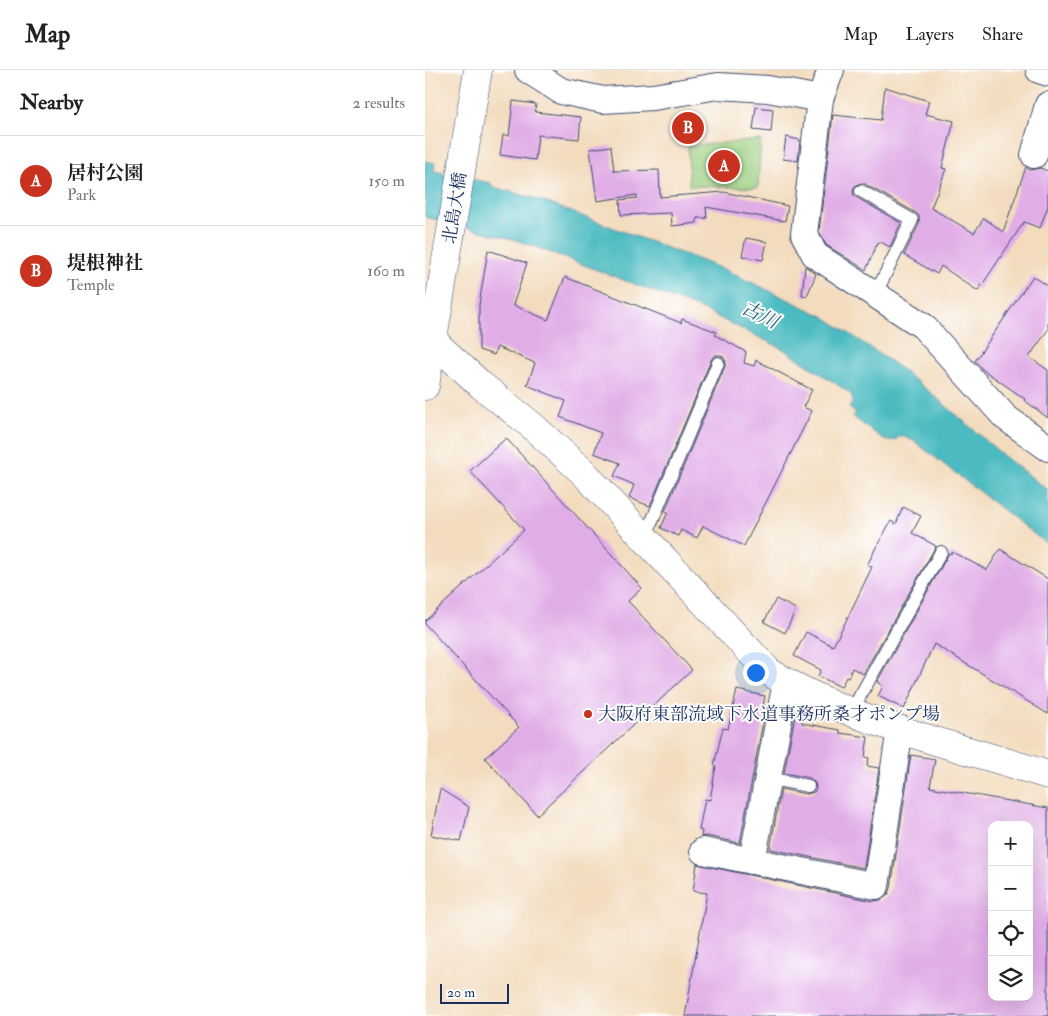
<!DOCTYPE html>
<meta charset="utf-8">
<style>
:root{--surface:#fff;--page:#f2f2f2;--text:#222;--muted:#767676;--line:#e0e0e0;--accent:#c8321e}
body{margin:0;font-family:"IM FELL Double Pica","Noto Serif JP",serif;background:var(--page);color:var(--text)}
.controls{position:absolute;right:15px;bottom:15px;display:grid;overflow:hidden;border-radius:10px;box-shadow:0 5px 20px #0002}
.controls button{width:45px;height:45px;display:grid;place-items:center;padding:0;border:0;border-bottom:1px solid var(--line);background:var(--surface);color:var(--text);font:25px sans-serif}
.scale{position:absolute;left:15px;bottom:12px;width:69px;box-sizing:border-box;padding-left:5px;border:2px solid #1b2f5e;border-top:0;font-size:14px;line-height:18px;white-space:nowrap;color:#1b2f5e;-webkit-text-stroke:4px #fff;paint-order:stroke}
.you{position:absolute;left:330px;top:602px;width:18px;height:18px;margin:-12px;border:4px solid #fff;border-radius:50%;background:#1a73e8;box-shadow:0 0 0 8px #1a73e833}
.badge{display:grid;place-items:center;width:32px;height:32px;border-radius:50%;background:var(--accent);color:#fff;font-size:16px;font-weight:700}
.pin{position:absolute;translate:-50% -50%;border:2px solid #fff;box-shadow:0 1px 5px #0006}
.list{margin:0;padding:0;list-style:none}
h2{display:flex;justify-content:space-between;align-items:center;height:65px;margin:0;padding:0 20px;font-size:21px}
h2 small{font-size:16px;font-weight:400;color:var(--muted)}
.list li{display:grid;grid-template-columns:32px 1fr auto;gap:15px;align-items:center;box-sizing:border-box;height:90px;padding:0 20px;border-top:1px solid var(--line)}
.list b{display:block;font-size:19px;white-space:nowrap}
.list p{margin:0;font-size:16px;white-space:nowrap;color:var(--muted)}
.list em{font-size:16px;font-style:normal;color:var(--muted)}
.icon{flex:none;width:28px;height:28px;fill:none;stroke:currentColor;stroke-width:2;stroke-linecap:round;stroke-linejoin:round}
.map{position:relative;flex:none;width:623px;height:946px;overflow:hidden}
header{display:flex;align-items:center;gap:30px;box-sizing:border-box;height:70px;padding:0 25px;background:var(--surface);border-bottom:1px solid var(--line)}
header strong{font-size:24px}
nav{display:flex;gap:28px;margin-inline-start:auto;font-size:18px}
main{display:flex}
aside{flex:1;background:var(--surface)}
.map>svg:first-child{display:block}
</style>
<header>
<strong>Map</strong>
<nav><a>Map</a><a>Layers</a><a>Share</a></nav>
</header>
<main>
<aside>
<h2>Nearby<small>2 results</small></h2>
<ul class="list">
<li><span class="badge">A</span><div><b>居村公園</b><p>Park</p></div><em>150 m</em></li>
<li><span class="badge">B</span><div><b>堤根神社</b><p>Temple</p></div><em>160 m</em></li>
</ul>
</aside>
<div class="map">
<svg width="623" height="946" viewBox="0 0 623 946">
<rect width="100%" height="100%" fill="#fff"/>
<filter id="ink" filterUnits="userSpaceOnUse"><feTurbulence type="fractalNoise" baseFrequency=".02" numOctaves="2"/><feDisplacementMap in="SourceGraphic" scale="10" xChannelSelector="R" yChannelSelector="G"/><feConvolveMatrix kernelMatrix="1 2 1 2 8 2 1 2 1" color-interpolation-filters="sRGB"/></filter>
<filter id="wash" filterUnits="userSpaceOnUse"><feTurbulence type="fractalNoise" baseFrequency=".0096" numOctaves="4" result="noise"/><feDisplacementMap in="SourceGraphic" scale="20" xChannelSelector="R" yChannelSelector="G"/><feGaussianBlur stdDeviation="1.12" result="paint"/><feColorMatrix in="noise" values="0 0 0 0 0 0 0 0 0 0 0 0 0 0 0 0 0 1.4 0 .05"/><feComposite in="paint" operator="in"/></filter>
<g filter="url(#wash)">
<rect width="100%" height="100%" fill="#f3dcbe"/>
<polygon fill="#9acd7d" stroke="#5a7e6e" points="336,70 333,118 264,116 263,76"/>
<path fill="#4cbbc1" stroke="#347590" d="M0,91L10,93L9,101L66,113L65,116L112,129L298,199L400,247L472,296L506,323L580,387L623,420V475L489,371L477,366L473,367L471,370L461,371L427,346L432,343L424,338C428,333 429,329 425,323L358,279L278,240L103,174L87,169L0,147Z"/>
<g id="blocks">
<g fill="#e1ade7" fill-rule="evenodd">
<polygon points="460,17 504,31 500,44 529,51 517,98 521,99 506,138 549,163 559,148 578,162 601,97 605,100 615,98 623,101 623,136 615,158 599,152 553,221 516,196 512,204 479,185 494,154 494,146 491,143 440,114 435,113 429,117 428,122 429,126 476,153 465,177 456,172 455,173 453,172 441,200 401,175 394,161 408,45 456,50"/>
<polygon points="88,31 111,34 110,42 156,47 154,69 113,65 110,90 75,85 78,65 84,66"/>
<polygon points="331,37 348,39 346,62 328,60"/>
<polygon points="361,67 375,70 373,91 358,89"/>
<polygon points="186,76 189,101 234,100 235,127 299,122 363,136 360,151 281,137 282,148 272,148 272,153 247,156 246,143 196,145 195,130 212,128 212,125 172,131 165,79"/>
<polygon points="321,168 342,172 338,190 317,186"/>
<polygon points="63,180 102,193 88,235 123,250 140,207 256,253 257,249 292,262 290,265 321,282 319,293 329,296 331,290 387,320 378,337 387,341 319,476 278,456 272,468 256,460 253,466 236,458 243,442 240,441 300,296 301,291 299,288 296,285 291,285 288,287 286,290 225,436 204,428 209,415 189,406 195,393 169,383 176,363 135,347 141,331 102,315 110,293 72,277 69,285 54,280 54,235"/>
<polygon points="380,196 391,204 382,226 377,225"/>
<polygon points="608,206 623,216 623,260 604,287 623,300 623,348 599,330 600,329 557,299 550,291"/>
<polygon points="81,368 217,518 203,531 267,600 112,745 60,688 94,657 0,554 0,551 99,460 45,401"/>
<polygon points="478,437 496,446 487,463 511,476 438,604 427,598 423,608 421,607 416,617 393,606 396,600 369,586 381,562 408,576 419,555 447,497 442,495 449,482 449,481 466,451 471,454"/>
<polygon points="575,479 623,509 623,644 509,574 479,639 453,626 458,616 452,612 524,483 526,484 527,482 562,500"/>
<polygon points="351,529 371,539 360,563 339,552"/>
<polygon points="312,620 340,626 338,636 341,636 315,773 281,766 276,767 277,761 274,760 280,729 285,730 291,696 289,695 298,658 303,659"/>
<polygon points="371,641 379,643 377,653 415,660 415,663 443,667 440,687 444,688 442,696 454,698 439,798 345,779 356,719 382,724 389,722 391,718 390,713 385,708 359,703"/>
<path d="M486,685L510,689L505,717L623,738V946H260L282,823L268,821L272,794L448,831L456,830L463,825L466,818ZM567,755H604V927H567Z"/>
<polygon points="15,719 44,737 36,771 6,765"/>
</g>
</g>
</g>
<g filter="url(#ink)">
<use href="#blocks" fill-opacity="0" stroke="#3b496c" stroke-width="1"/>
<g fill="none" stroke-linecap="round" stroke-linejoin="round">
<g stroke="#3b496c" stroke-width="14">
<g id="service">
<polyline points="436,121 487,150 450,225"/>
<polyline points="220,468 293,293"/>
<polyline points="426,642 516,482"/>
<polyline points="342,708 383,716"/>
</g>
</g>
<g stroke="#3b496c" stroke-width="28">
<g id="minor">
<polyline points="103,0 136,21 178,30 228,27 293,16 343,19 395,29"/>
<polyline points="406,0 395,29 379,164 390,185 498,256 580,347 623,378"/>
<polyline points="614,0 623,3"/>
<polyline points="609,85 623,35"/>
<polyline points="278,781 451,816 475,659"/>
<polyline points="327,791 361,612"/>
</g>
</g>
<g stroke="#3b496c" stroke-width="29">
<g id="tertiary">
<path d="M0,267L8,271L56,315L105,354L158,402L344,602C429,653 529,675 623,705"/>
<polyline points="0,316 53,0"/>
</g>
</g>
<use href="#service" stroke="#fff" stroke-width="12"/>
<use href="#minor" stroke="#fff" stroke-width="26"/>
<use href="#tertiary" stroke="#fff" stroke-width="28"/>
</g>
</g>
<circle fill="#c8321e" stroke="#fff" stroke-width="2" cx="163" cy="644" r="5"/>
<g text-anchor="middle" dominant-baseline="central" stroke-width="4" stroke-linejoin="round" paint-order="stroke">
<g font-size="18" fill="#1b2f5e" stroke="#fff">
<text transform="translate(30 138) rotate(-81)">北島大橋</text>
</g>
<g font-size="18" fill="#1b2f5e" stroke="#fff" text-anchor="start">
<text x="173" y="644">大阪府東部流域下水道事務所桑才ポンプ場</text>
</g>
<g font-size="19" font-style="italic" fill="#2c6081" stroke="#fff">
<text transform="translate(335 245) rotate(26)">古川</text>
</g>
</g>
</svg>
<div class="controls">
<button>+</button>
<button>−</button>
<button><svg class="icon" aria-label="locate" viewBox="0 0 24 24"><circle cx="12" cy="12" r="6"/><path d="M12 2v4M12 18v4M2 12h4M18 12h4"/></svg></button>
<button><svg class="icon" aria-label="layers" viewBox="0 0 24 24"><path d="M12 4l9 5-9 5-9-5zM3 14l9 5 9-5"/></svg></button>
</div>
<div class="scale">20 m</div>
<div class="you"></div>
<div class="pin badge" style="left:299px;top:96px">A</div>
<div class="pin badge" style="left:263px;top:58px">B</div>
</div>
</main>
